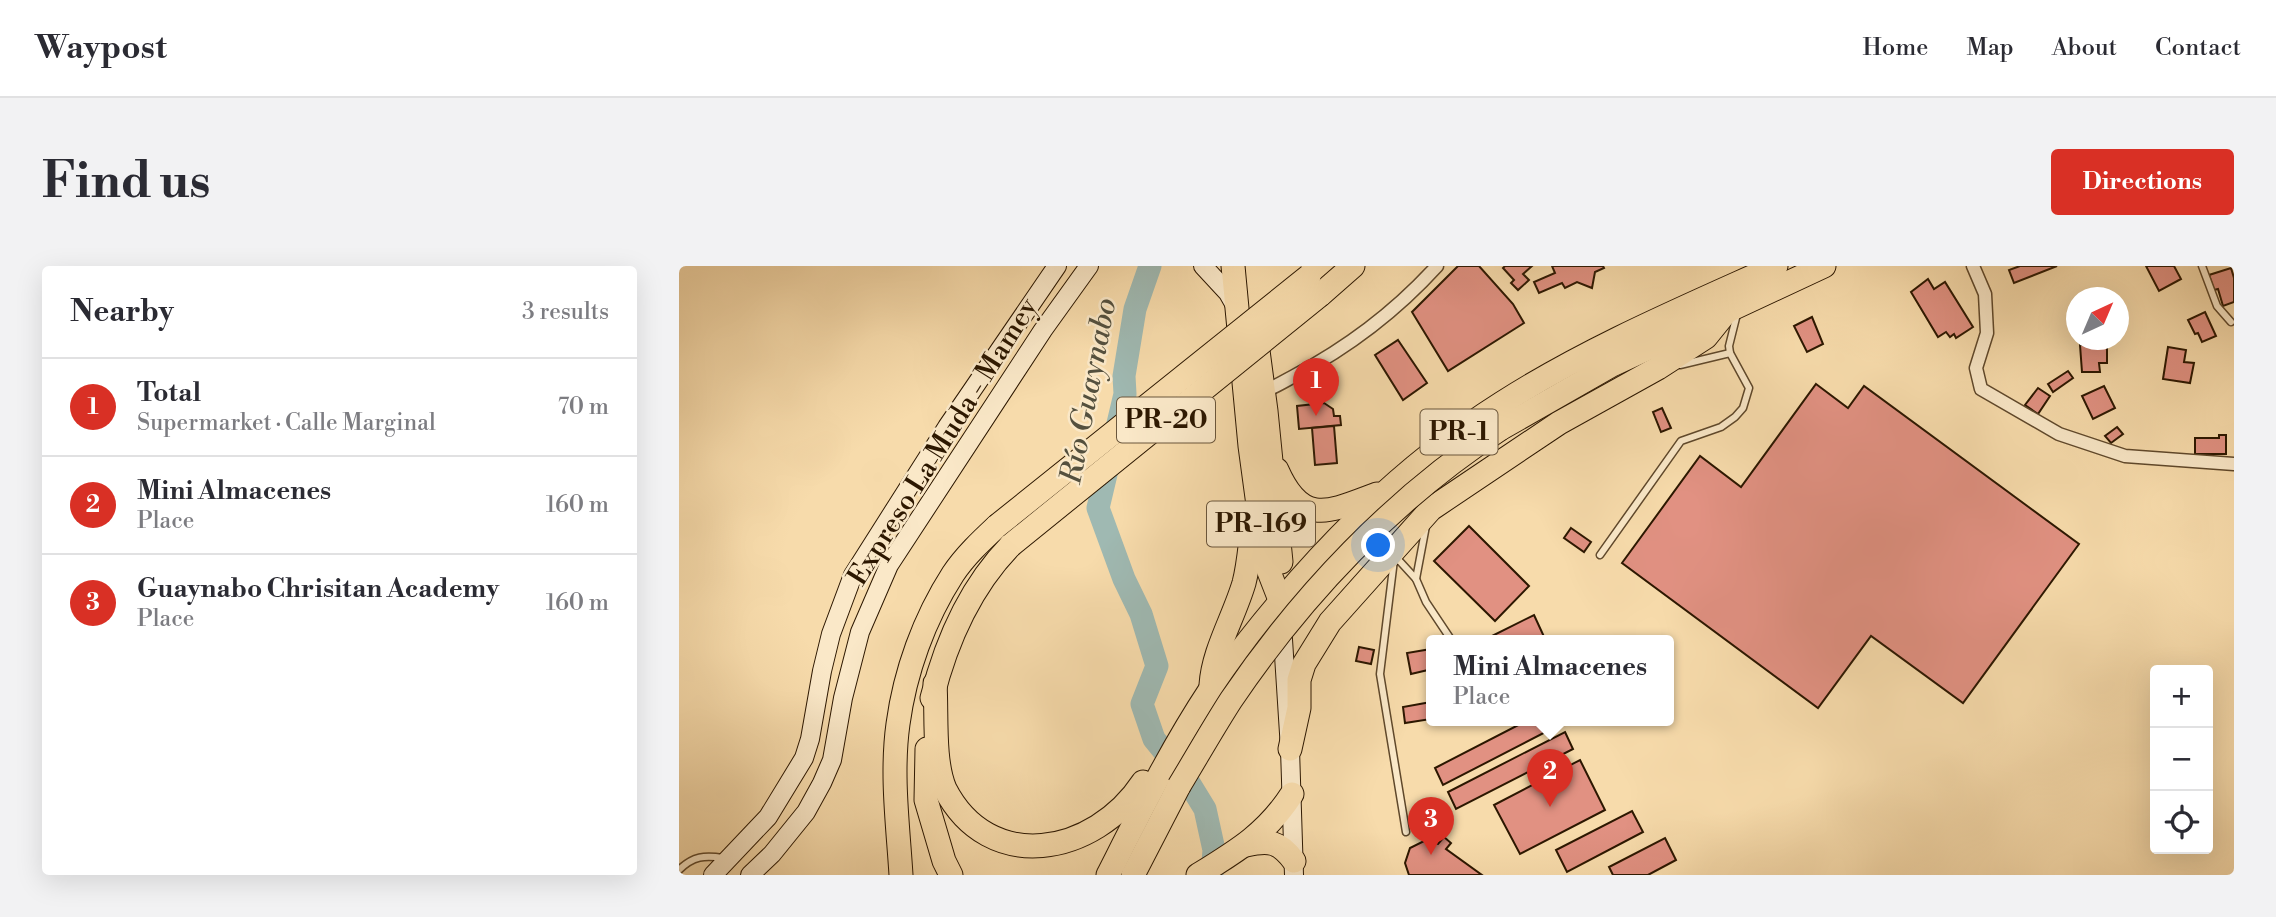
<!DOCTYPE html>
<meta charset="utf-8">
<style>
:root{--surface:#fff;--page:#f2f2f3;--text:#2b2b33;--muted:#7c7c81;--line:#e1e1e2;--accent:#d93025}
body{margin:0;font-family:"Libre Bodoni",serif;background:var(--page);color:var(--text)}
.controls{position:absolute;right:21px;bottom:21px;display:grid;overflow:hidden;border-radius:7px;box-shadow:0 7px 28px #0002}
.controls button{width:63px;height:63px;display:grid;place-items:center;padding:0;border:0;border-bottom:2px solid var(--line);background:var(--surface);color:var(--text);font:35px sans-serif}
.compass{position:absolute;left:1387px;top:21px;width:63px;height:63px;border-radius:50%;background:var(--surface);box-shadow:0 7px 28px #0002;rotate:44deg}
.you{position:absolute;left:700px;top:280px;width:24px;height:24px;margin:-18px;border:5px solid #fff;border-radius:50%;background:#1a73e8;box-shadow:0 0 0 10px #1a73e833}
.badge{display:grid;place-items:center;width:46px;height:46px;border-radius:50%;background:var(--accent);color:#fff;font-size:23px;font-weight:700}
.pin{position:absolute;translate:-50% -58px;filter:drop-shadow(0 2px 4px #0008)}
.pin::after{content:'';position:absolute;top:37px;width:24px;height:21px;background:inherit;clip-path:polygon(0 0,100% 0,50% 100%)}
.popup{position:absolute;left:747px;top:369px;width:248px;height:91px;box-sizing:border-box;display:grid;place-content:center;border-radius:7px;background:var(--surface);filter:drop-shadow(0 2px 5px #0005);font-size:23px;white-space:nowrap;color:var(--muted)}
.popup b{font-size:26px;color:var(--text)}
.popup::after{content:'';position:absolute;left:50%;top:100%;margin-left:-14px;border:14px solid transparent;border-top-color:var(--surface)}
.list{margin:0;padding:0;list-style:none}
h2{display:flex;justify-content:space-between;align-items:center;height:91px;margin:0;padding:0 28px;font-size:30px}
h2 small{font-size:23px;font-weight:400;color:var(--muted)}
.list li{display:grid;grid-template-columns:46px 1fr auto;gap:21px;align-items:center;box-sizing:border-box;height:98px;padding:0 28px;border-top:2px solid var(--line)}
.list b{display:block;font-size:26px;white-space:nowrap}
.list p{margin:0;font-size:23px;white-space:nowrap;color:var(--muted)}
.list em{font-size:23px;font-style:normal;color:var(--muted)}
.icon{flex:none;width:38px;height:38px;fill:none;stroke:currentColor;stroke-width:2;stroke-linecap:round;stroke-linejoin:round}
.map{position:relative;flex:none;width:1555px;height:609px;overflow:hidden;border-radius:7px}
header{display:flex;align-items:center;gap:42px;box-sizing:border-box;height:98px;padding:0 35px;background:var(--surface);border-bottom:2px solid var(--line)}
header strong{font-size:33px}
nav{display:flex;gap:38px;margin-inline-start:auto;font-size:24px}
.intro{display:flex;align-items:center;justify-content:space-between;box-sizing:border-box;height:168px;padding:0 42px}
h1{margin:0;font-size:49px}
.button{padding:18px 32px;border-radius:7px;background:var(--accent);color:#fff;font-size:24px;font-weight:700}
main{display:flex;gap:42px;padding:0 42px}
aside{flex:1;background:var(--surface);border-radius:7px;box-shadow:0 7px 28px #0002}
.map>svg:first-child{display:block}
</style>
<header>
<strong>Waypost</strong>
<nav><a>Home</a><a>Map</a><a>About</a><a>Contact</a></nav>
</header>
<div class="intro"><h1>Find us</h1><a class="button">Directions</a></div>
<main>
<aside>
<h2>Nearby<small>3 results</small></h2>
<ul class="list">
<li><span class="badge">1</span><div><b>Total</b><p>Supermarket · Calle Marginal</p></div><em>70 m</em></li>
<li><span class="badge">2</span><div><b>Mini Almacenes</b><p>Place</p></div><em>160 m</em></li>
<li><span class="badge">3</span><div><b>Guaynabo Chrisitan Academy</b><p>Place</p></div><em>160 m</em></li>
</ul>
</aside>
<div class="map">
<svg width="1555" height="609" viewBox="0 0 1555 609">
<rect width="100%" height="100%" fill="#f7dbab"/>
<filter id="stains"><feTurbulence type="fractalNoise" baseFrequency=".00286" numOctaves="4"/><feColorMatrix values="0 0 0 0 .2 0 0 0 0 .09 0 0 0 0 .02 0 0 0 .5 -.17"/></filter>
<radialGradient id="worn" r=".72"><stop offset=".6" stop-color="#630" stop-opacity="0"/><stop offset="1" stop-color="#630" stop-opacity=".3"/></radialGradient>
<g fill="none" stroke-linecap="round" stroke-linejoin="round">
<polyline stroke="#9fb9b2" stroke-width="23" points="471,0 456,43 445,110 446,128 419,242 445,313 462,348 478,400 463,438 475,473 507,512 526,543 535,584 533,609"/>
</g>
<g fill="#e19182" stroke="#2c1700" stroke-width="2">
<polygon points="779,0 800,0 834,38 845,57 769,105 733,46"/>
<polygon points="826,0 853,0 844,8 850,14 839,24 832,17 835,14 824,2"/>
<polygon points="873,0 924,0 925,2 916,6 913,22 898,16 886,22 883,17 860,27 855,16 876,7"/>
<polygon points="1341,0 1378,0 1335,17 1330,4"/>
<polygon points="1467,0 1495,0 1502,13 1480,25"/>
<polygon points="1552,2 1555,12 1555,36 1544,40 1539,23 1535,24 1530,9"/>
<polygon points="1249,13 1255,23 1266,16 1294,61 1277,72 1275,68 1271,71 1267,66 1259,71 1232,26"/>
<polygon points="1526,46 1537,70 1523,76 1519,67 1516,68 1509,54"/>
<polygon points="1133,51 1144,78 1128,86 1115,60"/>
<polygon points="719,74 748,117 724,134 696,89"/>
<polygon points="1428,78 1428,97 1420,97 1421,106 1403,106 1401,79"/>
<polygon points="1489,81 1507,84 1505,96 1515,97 1511,117 1484,113"/>
<polygon points="1389,105 1394,112 1374,126 1369,118"/>
<polygon points="1137,118 1169,142 1185,120 1400,278 1284,437 1192,370 1139,442 943,297 1021,190 1062,221"/>
<polygon points="1425,120 1436,142 1414,153 1403,130"/>
<polygon points="1359,122 1371,130 1359,148 1346,139"/>
<polygon points="645,137 654,143 655,150 661,150 662,159 620,163 618,140"/>
<polygon points="983,142 992,162 982,166 974,146"/>
<polygon points="655,160 658,197 636,199 633,162"/>
<polygon points="1438,161 1444,168 1432,177 1426,170"/>
<polygon points="1540,169 1547,169 1547,188 1516,188 1516,172 1540,172"/>
<polygon points="790,260 850,320 816,355 755,295"/>
<polygon points="892,262 912,276 905,286 885,272"/>
<polygon points="855,349 867,375 803,375"/>
<polygon points="680,381 695,384 692,398 677,395"/>
<polygon points="752,383 752,407 750,408 749,404 732,408 728,387"/>
<polygon points="752,436 752,453 726,457 724,441"/>
<polygon points="847,455 880,455 882,458 764,519 756,502"/>
<polygon points="886,466 894,483 777,543 769,526"/>
<polygon points="901,494 926,544 841,588 815,539"/>
<polygon points="953,545 964,566 888,606 877,584"/>
<polygon points="765,571 772,577 767,583 803,609 730,609 726,597 731,582 745,575 759,578"/>
<polygon points="986,572 997,594 969,609 934,609 930,601"/>
</g>
<g fill="none" stroke-linecap="round" stroke-linejoin="round">
<g stroke="#5f482b" stroke-width="9">
<g id="lane">
<polyline points="1523,0 1538,40 1552,56"/>
<polyline points="1001,99 1051,87"/>
<polyline points="921,289 1002,175 1042,161 1056,151 1064,142 1070,122 1051,87 1050,80 1058,48"/>
<polyline points="716,290 737,313 747,336 773,375"/>
<polyline points="715,294 701,408 727,566"/>
<polyline points="737,313 747,260"/>
<path d="M0,604C14,590 26,589 44,592"/>
</g>
</g>
<g stroke="#5f482b" stroke-width="15">
<g id="street">
<polyline points="1294,0 1306,28 1308,67 1297,102 1302,123 1380,168 1446,190 1555,198"/>
<path d="M580,127C593,123 604,116 615,110C668,82 718,44 758,0"/>
</g>
</g>
<g stroke="#2c1700" stroke-width="20">
<g id="secondary">
<polyline points="524,0 549,27 557,41"/>
<polyline points="603,358 611,483 615,609"/>
<polyline points="34,609 89,551 125,492 131,473 143,405 152,368 174,309 268,161 378,0"/>
<polyline points="71,609 93,588 127,546 143,517 153,494 164,432 181,366 210,299 364,64 410,0"/>
</g>
</g>
<g stroke="#2c1700" stroke-width="25">
<g id="highway">
<polyline points="554,0 571,180 587,298 601,334"/>
<polyline points="641,29 674,0"/>
<polyline points="576,62 587,145 602,296"/>
<polyline points="821,163 933,99 1145,0"/>
<path d="M598,204C623,261 650,246 698,228"/>
<path d="M256,417C258,448 254,495 266,523C310,609 415,590 464,516"/>
<path d="M532,419C534,385 555,351 565,317C570,298 571,277 574,257"/>
<path d="M253,432C267,376 291,321 332,279"/>
<polyline points="248,483 247,534 265,595 272,609"/>
<polyline points="611,483 620,442 620,414 625,398 651,356 752,243 880,157 979,102 1027,71 1048,45"/>
<path d="M567,579C590,574 600,575 615,595"/>
<path d="M222,609C219,560 212,508 219,458C226,406 245,353 274,308C286,290 302,275 318,260"/>
<path d="M429,609C461,546 492,483 531,424C542,408 555,394 567,378C640,285 722,201 823,137C909,82 1004,42 1097,0"/>
<polyline points="454,609 500,520"/>
<path d="M519,609C558,585 588,567 613,528"/>
</g>
</g>
<use href="#lane" stroke="#fae8c8" stroke-width="6"/>
<use href="#street" stroke="#fae8c8" stroke-width="12"/>
<use href="#secondary" stroke="#fae8c8" stroke-width="18"/>
<use href="#highway" stroke="#f7dbab" stroke-width="23"/>
<g stroke="#2c1700" stroke-width="25" stroke-linecap="butt">
<g id="highway-bridge">
<polyline points="318,260 630,10"/>
<polyline points="332,279 641,29"/>
<path d="M500,520C517,492 534,462 552,434C623,329 715,232 821,163"/>
</g>
</g>
<use href="#highway-bridge" stroke="#f7dbab" stroke-width="23"/>
</g>
<g text-anchor="middle" dominant-baseline="central" stroke-width="5" stroke-linejoin="round" paint-order="stroke">
<g fill="#fae8c8" stroke="#6a563c" stroke-width="2">
<rect x="438" y="131.5" width="98" height="45" rx="5"/>
<rect x="741.5" y="143.5" width="77" height="45" rx="5"/>
<rect x="528" y="235.5" width="108" height="45" rx="5"/>
</g>
<g font-size="26" font-weight="bold" fill="#2c1700">
<text x="487" y="154">PR-20</text>
<text x="780" y="166">PR-1</text>
<text x="582" y="258">PR-169</text>
</g>
<g font-size="28" fill="#2c1700" stroke="#fae8c8">
<text transform="translate(264 176) rotate(-58)">Expreso La Muda - Mamey</text>
</g>
<g font-size="30" font-style="italic" fill="#54503e" stroke="#fae8c8">
<text transform="translate(410 125) rotate(-79)">Río Guaynabo</text>
</g>
</g>
<rect width="100%" height="100%" filter="url(#stains)"/>
<rect width="100%" height="100%" fill="url(#worn)"/>
</svg>
<div class="controls">
<button>+</button>
<button>−</button>
<button><svg class="icon" aria-label="locate" viewBox="0 0 24 24"><circle cx="12" cy="12" r="6"/><path d="M12 2v4M12 18v4M2 12h4M18 12h4"/></svg></button>
</div>
<svg class="compass" viewBox="-18 -18 36 36"><path d="M0-13l5 13h-10z" fill="#e53935"/><path d="M0 13l5-13h-10z" fill="#7c7c81"/></svg>
<div class="you"></div>
<div class="pin badge" style="left:637px;top:150px">1</div>
<div class="pin badge" style="left:871px;top:541px">2</div>
<div class="popup"><b>Mini Almacenes</b>Place</div>
<div class="pin badge" style="left:752px;top:589px">3</div>
</div>
</main>
